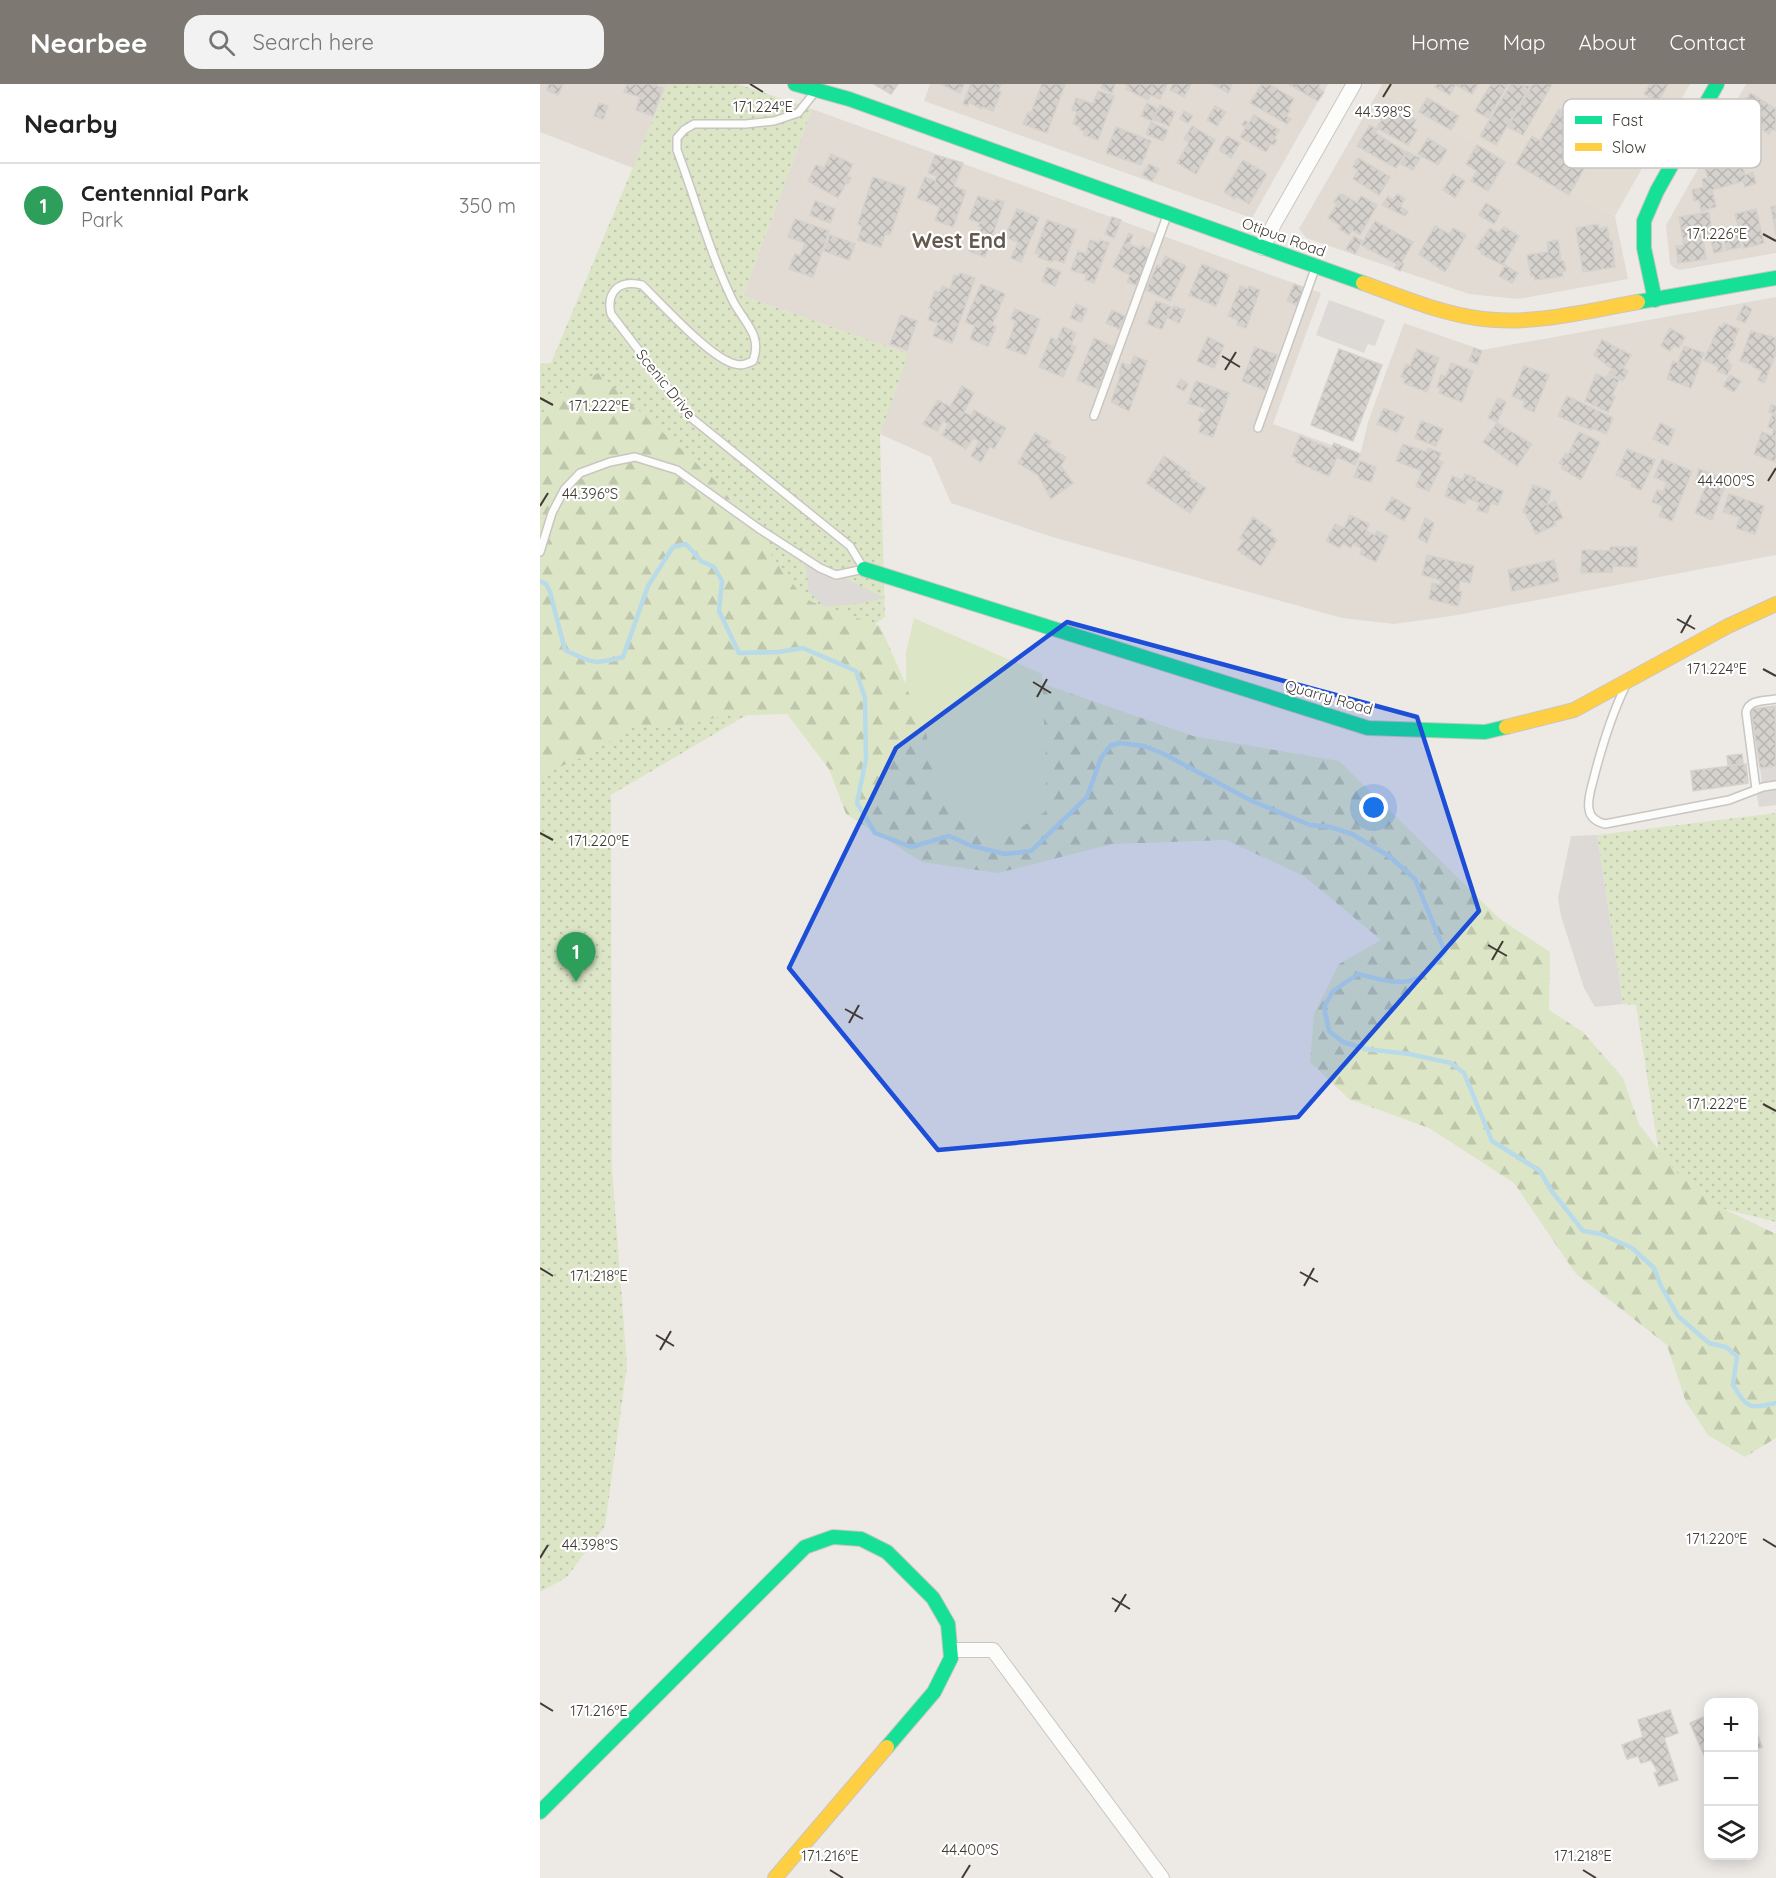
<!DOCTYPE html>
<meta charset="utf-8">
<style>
:root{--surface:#fff;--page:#f2f2f2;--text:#222;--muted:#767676;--line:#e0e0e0;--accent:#7d7872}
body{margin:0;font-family:Quicksand,sans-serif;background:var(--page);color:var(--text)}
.controls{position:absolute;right:18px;bottom:18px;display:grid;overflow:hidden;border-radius:12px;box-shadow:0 3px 15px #0003}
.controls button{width:54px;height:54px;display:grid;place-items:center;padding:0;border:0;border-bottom:2px solid var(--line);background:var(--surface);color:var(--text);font:30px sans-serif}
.you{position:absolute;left:834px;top:724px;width:21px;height:21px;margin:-15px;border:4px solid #fff;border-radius:50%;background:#1a73e8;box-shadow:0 0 0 9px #1a73e833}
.badge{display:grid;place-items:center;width:39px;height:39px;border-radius:50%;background:var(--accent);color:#fff;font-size:20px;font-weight:700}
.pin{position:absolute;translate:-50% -50px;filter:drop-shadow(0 2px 3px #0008)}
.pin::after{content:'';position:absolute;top:32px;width:21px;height:18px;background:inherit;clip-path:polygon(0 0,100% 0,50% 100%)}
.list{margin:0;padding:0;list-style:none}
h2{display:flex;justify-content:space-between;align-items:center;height:78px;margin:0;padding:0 24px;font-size:26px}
h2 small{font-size:20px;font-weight:400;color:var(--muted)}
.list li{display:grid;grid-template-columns:39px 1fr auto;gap:18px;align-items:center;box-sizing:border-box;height:84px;padding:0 24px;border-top:2px solid var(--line)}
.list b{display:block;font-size:22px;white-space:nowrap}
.list p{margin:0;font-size:20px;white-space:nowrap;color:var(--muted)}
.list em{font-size:20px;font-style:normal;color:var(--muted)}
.icon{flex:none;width:33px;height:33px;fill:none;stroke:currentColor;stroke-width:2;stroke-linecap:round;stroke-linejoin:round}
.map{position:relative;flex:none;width:1236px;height:1794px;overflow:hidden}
header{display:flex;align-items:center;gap:36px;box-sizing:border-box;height:84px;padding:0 30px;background:var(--accent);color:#fff}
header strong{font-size:28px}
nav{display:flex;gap:33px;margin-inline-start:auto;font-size:21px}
.search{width:420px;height:54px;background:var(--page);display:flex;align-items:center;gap:15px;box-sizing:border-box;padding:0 21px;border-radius:18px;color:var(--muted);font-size:22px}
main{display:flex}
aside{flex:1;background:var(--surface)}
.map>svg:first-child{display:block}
</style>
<header>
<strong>Nearbee</strong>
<div class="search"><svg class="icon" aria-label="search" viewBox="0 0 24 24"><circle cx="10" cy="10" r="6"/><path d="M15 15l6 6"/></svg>Search here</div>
<nav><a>Home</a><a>Map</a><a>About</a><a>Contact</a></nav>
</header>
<main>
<aside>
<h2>Nearby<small></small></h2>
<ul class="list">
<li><span class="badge" style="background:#2e9e5b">1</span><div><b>Centennial Park</b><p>Park</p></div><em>350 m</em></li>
</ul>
</aside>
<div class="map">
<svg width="1236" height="1794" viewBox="0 0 1236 1794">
<defs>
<pattern id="grass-dots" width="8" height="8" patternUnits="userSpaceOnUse" patternTransform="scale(1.5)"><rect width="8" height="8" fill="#dce6c7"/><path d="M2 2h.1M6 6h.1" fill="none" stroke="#bec6ac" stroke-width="1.8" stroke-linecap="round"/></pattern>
<pattern id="forest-firs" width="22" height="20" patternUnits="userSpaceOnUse" patternTransform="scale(1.5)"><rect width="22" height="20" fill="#dce6c7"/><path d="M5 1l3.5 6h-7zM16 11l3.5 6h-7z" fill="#bec6ac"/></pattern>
<pattern id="building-cross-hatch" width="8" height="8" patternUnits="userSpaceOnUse" patternTransform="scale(1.5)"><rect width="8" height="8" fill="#d5d1cd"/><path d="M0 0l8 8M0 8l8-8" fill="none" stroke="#b8b4b1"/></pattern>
</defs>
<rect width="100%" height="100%" fill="#edeae6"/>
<g fill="#e1dbd4">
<polygon points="0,0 128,0 93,84 0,48"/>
<polygon points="390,0 788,0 712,134 384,17"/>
<polygon points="1206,0 1236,0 1236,169 1140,186 1134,184 1130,180 1126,141"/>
<polygon points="839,6 1075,132 1088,195 978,215 929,210 766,154 759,145"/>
<polygon points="272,25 781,209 733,340 820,371 828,338 864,239 942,266 1236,213 1236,471 912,532 854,540 802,534 512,453 411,419 391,373 340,350 368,270 203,212"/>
</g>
<polygon fill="#e3dcd2" points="842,0 1150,0 1075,132 839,6"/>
<g fill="url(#grass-dots)">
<polygon points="128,0 198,0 272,25 203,212 369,270 340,350 345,533 210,629 71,711 72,1085 87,1282 65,1442 27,1493 0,1508 0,280 11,279"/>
<polygon points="1236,729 1236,1138 1157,1118 1123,1096 1096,921 1083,920 1057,751"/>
</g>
<path fill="url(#forest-firs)" d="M58,289L177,398L262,512L272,518L340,542L385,643L396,695L505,728L506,680L501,599L653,652L799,677L960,835L1010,868L1009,926L1043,948L1083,994L1099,1040L1135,1087L1180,1123L1236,1150V1354L1205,1373L1168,1351L1146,1318L1127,1261L1036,1190L974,1099L889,1044L809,1015L770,978L774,930L799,880L841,856L764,792L686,756L572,760L458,789L382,778L306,730L289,685L247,630L185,632L137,642L92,641C66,663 33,680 0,689V333L13,313Z"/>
<polygon fill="#dce6c7" points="374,534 502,590 506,680 505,728 468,752 421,739 396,695 385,643 366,603 366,569"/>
<g fill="#dcd9d6">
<polygon points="789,216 845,236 835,262 828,260 824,269 776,251"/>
<polygon points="265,475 345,514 323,519 285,523 269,508"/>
<polygon points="1236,682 1236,721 1219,723 1217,712 1222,699 1220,684"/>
<polygon points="1057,751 1083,920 1055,923 1044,904 1021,832 1018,814 1031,752"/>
</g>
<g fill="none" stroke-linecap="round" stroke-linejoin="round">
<path stroke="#b9dae8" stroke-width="4.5" d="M0,497L6,500L10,508L25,566C51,579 55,581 83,573L108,502L133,463L146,460L161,477L174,483L182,497L179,527L199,569L239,568L263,564L316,587L325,614L326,675L317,719L335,749L371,763L409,752L432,762L465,770L491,767L547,713L561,674L570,662L579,659L604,662L624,670L712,717L770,741L790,743L812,750L849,772L875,795L905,868C897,876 888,889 878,894C860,903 836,894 818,890L793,907L784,923L789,947L803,958L826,965L869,970L911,979L924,989L952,1057L1000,1087L1011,1106L1043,1147L1061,1150L1092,1164L1114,1184L1121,1202L1138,1232L1169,1259L1186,1263L1197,1272L1193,1301C1208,1325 1209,1325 1236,1319"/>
</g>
<g fill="url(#building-cross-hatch)" stroke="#d5d1cc" stroke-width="1.5">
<polygon points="9,0 23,0 18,11 7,6"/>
<polygon points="87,0 117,0 116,2 123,4 113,32 96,26 100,13 84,8"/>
<polygon points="334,0 358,0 351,10"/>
<polygon points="401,0 424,0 420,9"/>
<polygon points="431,0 461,0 458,7 461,8 453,27 442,23 441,25 429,18 428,22 423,20"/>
<polygon points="502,0 525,0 507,49 483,40 488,28 491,29"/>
<polygon points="563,0 575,0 572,9 561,4"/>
<polygon points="584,0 627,0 620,15 610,11 608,16 586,5 588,2"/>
<polygon points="633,0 651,0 644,13 630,6"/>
<polygon points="673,0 692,0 690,3 691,4 688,9"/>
<polygon points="722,0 729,0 754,15 748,25 750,27 746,32 751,35 747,40 710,19"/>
<polygon points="748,0 780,0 778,4 784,8 778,17"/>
<polygon points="897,0 916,0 910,11 895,3"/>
<polygon points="917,0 938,0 932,10 916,1"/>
<polygon points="951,0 968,0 948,34 935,27"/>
<polygon points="971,0 990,2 956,61 940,52"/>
<polygon points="993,0 1012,0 983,51 968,43"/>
<polygon points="1110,0 1128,0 1118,18 1104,10"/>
<polygon points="558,7 574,12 558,56 544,51 544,47 540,46 541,43 533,40 537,28 532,26 536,14 553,20"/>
<polygon points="1210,9 1236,25 1236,47 1232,45 1229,50 1198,30"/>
<polygon points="887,14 919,32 911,46 879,28"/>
<polygon points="59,19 68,22 63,35 54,32"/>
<polygon points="607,19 618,25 612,37 601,32"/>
<polygon points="620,21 635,28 629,42 614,36"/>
<polygon points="842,21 850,25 852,22 876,36 872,43 877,46 868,61 837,44 842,35 836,32"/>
<polygon points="675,22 686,28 677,42 667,36"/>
<polygon points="1019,25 1057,47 1040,77 1046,81 1029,111 976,80 992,52 1000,57"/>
<polygon points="644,27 653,32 648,39 640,35"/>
<polygon points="714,31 739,46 734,55 737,56 734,61 731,60 726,68 700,53 706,43 702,41 705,36 709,39"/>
<polygon points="611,38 628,46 623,57 606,50"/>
<polygon points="830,41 837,46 835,49 866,68 856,84 817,62"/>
<polygon points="652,42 675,56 656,90 637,79 649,58 644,55"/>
<polygon points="576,43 611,57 601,81 566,69"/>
<polygon points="687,52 700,59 691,74 679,66"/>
<polygon points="888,54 907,66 898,81 878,70"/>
<polygon points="937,61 965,78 948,107 931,97 937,87 926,80"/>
<polygon points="867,68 880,74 873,86 861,80"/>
<polygon points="291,70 313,80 307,92 311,94 308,100 306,99 298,114 268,97 276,81 284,84"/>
<polygon points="395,71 423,79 414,102 426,107 413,143 395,136 400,123 377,114 385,93 395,97 397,92 388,89"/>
<polygon points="818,74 850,93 839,111 813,95 818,86 813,83"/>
<polygon points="1200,74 1205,91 1213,88 1216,99 1205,103 1203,97 1172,106 1176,123 1161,127 1159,116 1154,117 1152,106 1164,103 1162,95 1168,94 1165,85"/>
<polygon points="703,76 727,90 709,120 696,112 695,115 684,108"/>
<polygon points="609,80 619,85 612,97 602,91"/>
<polygon points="913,90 925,97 915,114 903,106"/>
<polygon points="333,93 366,104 350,151 345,150 341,163 318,156 322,142 318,140"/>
<polygon points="802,110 817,119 821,112 837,121 820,151 812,146 809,151 799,145 801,142 788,134 797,120 794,118 799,111 800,112"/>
<polygon points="857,110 865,115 860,122 868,128 865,132 842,121 848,112 853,116"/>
<polygon points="438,112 455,118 456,115 464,118 445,173 429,167 435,149 439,151 441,143 438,142 440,139 429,135"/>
<polygon points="275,117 295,125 290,139 270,131"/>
<polygon points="946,119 961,128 954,140 939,131"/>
<polygon points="1236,122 1236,151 1231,123"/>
<polygon points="477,125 499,134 481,178 471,174 478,158 465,153"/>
<polygon points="1216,125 1224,159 1204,164 1195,130"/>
<polygon points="1169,128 1172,149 1162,150 1166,175 1138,179 1136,162 1144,162 1139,133"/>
<polygon points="572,133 581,136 574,154 565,150"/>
<polygon points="255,135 289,147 273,193 249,185 255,170 260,172 265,159 248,153"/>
<polygon points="507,136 536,146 524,179 513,175 512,178 498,173 499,170 495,169"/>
<polygon points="835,137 873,158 862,178 864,180 860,187 855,184 857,180 821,161"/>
<polygon points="1058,140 1059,145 1067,143 1070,158 1072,157 1075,183 1043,188 1036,144"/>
<polygon points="895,142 909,150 913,144 926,151 905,188 879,170"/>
<polygon points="964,143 979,152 963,181 941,170 942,168 936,164 950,144 958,149"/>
<polygon points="1197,144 1201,163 1186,166 1183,147"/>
<polygon points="589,149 593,151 589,160 600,165 602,161 611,167 597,201 587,198 590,191 573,183"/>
<polygon points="290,151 315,160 309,176 284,167"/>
<polygon points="814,152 822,157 815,170 806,165"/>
<polygon points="1181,154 1183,167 1174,169 1171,156"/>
<polygon points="550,156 559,159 560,156 569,159 554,199 545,196 547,191 531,186 538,167 546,170"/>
<polygon points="1018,156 1021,177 1024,177 1026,187 1022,187 1023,192 995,196 994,192 991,192 987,171 1008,168 1007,158"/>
<polygon points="625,172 646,182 630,217 606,206 617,181 621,183"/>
<polygon points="662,180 689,191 676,222 649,211"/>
<polygon points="965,181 978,189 972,199 959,192"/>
<polygon points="507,183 521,188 515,202 502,197"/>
<polygon points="420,189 435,194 412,259 393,252 398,239 388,236 392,225 389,224 395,207 400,208 402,202 410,205 414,191 419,192"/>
<polygon points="441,200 465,210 452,241 456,243 448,262 430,255 435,242 425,238"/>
<polygon points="754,200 764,204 757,221 747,217"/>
<polygon points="700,202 708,205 709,202 720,206 706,244 697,241 698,236 688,232"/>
<polygon points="616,217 631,223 622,245 607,240"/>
<polygon points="536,220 547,225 541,238 530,234"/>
<polygon points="1204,221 1212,225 1205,239 1197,235"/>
<polygon points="634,222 645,226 639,239 628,234"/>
<polygon points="475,225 500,235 486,271 466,264 476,237 471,235"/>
<polygon points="572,226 585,232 579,245 566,239"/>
<polygon points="361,231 377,237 367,266 350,260"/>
<polygon points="1184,239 1199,245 1193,259 1195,260 1186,274 1189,276 1188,279 1192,281 1187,291 1177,287 1179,283 1164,276 1179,242 1182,243"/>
<polygon points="523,243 536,249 531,261 536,263 523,293 499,283 511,254 517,256"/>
<polygon points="1130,244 1145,253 1139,264 1134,261 1130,267 1121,262"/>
<polygon points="1211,247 1236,254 1236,269 1224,299 1218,296 1222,287 1213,283 1214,281 1200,277"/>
<polygon points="668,253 684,261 674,284 657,277"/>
<polygon points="554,254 574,263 558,305 537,296"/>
<polygon points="1062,256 1091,271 1083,284 1088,287 1083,297 1069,289 1072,285 1054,271"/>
<polygon points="1144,262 1164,269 1151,304 1127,295 1133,277 1138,279"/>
<polygon points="715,263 737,271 725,306 702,297"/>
<polygon points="934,264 942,267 937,280 929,277"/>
<polygon points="799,265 842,281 813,357 771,341"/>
<polygon points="877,265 899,274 887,308 864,299 865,294 861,293 866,280 870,282"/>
<polygon points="594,272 607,277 589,327 571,318 581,290 579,289 582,279 590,282"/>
<polygon points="911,279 933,287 922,318 899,309 901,304 897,303 901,291 906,293"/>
<polygon points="984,282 1009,291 994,328 983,323 985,317 972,312"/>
<polygon points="1056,290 1066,294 1068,291 1079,296 1072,311 1075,313 1068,328 1045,317"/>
<polygon points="1190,291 1201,297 1194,308 1183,302"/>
<polygon points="641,295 648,300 644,307 636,303"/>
<polygon points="656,297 689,309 673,353 659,348 662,339 658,337 661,329 664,330 666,325 648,319"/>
<polygon points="422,302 434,309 424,328 431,332 434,326 466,344 454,365 450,362 441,378 431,372 439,357 433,354 426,365 402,351 408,340 403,337 397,347 383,340 398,316 410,323"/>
<polygon points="1027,312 1073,334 1066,350 1052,344 1051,346 1018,332"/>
<polygon points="958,314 966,318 957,338 948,334"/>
<polygon points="1231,321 1236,322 1236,378 1214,370 1222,348 1232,352 1234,345 1228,343 1233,329 1229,328"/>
<polygon points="844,324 864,333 857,348 837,340"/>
<polygon points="881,337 903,345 896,362 875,354"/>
<polygon points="957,339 992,360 977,382 943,358"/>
<polygon points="1120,339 1135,346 1128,362 1113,355"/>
<polygon points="1039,348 1060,358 1041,396 1021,384 1023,382 1019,379 1026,369 1028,371"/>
<polygon points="495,349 511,358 508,363 526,373 521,382 533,399 511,415 498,391 478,379"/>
<polygon points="760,352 791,365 794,359 820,370 815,381 797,373 789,392 756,378 757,374 752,372"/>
<polygon points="863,360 887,368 888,364 901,369 898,376 903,378 889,407 876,402 882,387 856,377"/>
<polygon points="1087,365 1115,376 1101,406 1091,402 1092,398 1076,391"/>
<polygon points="624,372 650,389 648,392 666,404 650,429 606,399"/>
<polygon points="1122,375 1152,387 1132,437 1119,432 1123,422 1112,418 1117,406 1123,408 1127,398 1114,393"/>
<polygon points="820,377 836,383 831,398 814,393"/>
<polygon points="1159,385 1187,396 1172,436 1155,429 1165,404 1155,400"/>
<polygon points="925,390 936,394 935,396 963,407 958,421 951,419 947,429 937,426 940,419 927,414 925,420 905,412 912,392 923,396"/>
<polygon points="993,401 1011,407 1007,421 1015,417 1023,434 1014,438 1016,441 996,450 986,430 983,428"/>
<polygon points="1189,410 1224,422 1215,450 1196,444 1200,433 1183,428"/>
<polygon points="852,413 871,424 864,437 845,426"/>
<polygon points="810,431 829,440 826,447 835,451 837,447 848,452 836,478 820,470 823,465 813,460 811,464 803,459 800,464 786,457 795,440 804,444"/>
<polygon points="713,433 732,446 729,450 737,456 721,482 697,466 704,456 700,454"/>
<polygon points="885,434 894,439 887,459 878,454"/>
<polygon points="1070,463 1097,463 1097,483 1073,482 1072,488 1041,489 1042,466 1070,467"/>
<polygon points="887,471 934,482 930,499 920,497 918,507 922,508 918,522 889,515 892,499 900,501 901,496 882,491"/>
<polygon points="1014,476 1019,497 972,507 968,486"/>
<polygon points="1235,622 1236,682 1220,684 1211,625"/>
<polygon points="1202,670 1203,680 1188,681 1187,672"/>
<polygon points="1206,680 1208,699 1153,707 1151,687"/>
<polygon points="1130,1626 1138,1649 1124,1654 1138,1696 1119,1702 1114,1689 1118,1688 1111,1676 1101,1679 1098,1672 1087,1675 1082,1661 1103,1653 1098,1636"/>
<polygon points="1163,1633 1168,1648 1168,1669 1164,1671 1150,1639"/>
<polygon points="1214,1641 1222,1663 1214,1666"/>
</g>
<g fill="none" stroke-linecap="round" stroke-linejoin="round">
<g stroke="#c9c6c2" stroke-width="10">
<g id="lane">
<polyline points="554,332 628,129"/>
<polyline points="718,344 776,182"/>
<path d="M0,468L12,429L24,406L40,389L70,378L95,373L137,386L218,444L280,484L296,491L324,485L310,462L149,332L71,230C66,208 79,195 102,201C122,220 171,275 195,280C202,282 206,280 213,277C223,250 203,238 192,215C169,167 156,116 137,66V54L144,46L154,40H206L234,37L258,29L275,8"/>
<path d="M1085,603C1071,632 1062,662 1054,693C1052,702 1047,715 1049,725C1050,734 1057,738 1065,740L1189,716L1223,703L1236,701"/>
<path d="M1216,705L1206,628C1209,615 1225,617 1236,615"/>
</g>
</g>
<g stroke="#c9c6c2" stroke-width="16">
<g id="street">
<polyline points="723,164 734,140 814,0"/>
<polyline points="411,1566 453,1566 622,1794"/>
</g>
</g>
<g stroke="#ccc6be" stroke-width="16">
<g id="fast">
<polyline points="255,0 309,15 823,199"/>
<polyline points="1115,216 1104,164 1104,137 1117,107 1177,0"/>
<polyline points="1098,218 1236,194"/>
<polyline points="324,485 828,644 945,648 966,643"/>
<polyline points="0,1728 265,1463 293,1453 321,1455 347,1468 393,1514 408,1540 411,1574 394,1608 347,1663"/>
</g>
</g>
<g stroke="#ccc6be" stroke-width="16">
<g id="slow">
<path d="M823,199C862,213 901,230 943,235C995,241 1047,227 1098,218"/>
<polyline points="966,643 1034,626 1188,542 1236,520"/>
<polyline points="235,1794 347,1663"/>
</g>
</g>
<use href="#lane" stroke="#fcfcfb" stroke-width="7"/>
<use href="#street" stroke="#fcfcfb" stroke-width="14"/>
<use href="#fast" stroke="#16e098" stroke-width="14"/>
<use href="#slow" stroke="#ffcf43" stroke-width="14"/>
</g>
<path fill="#1d4ed8" fill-opacity="0.2" stroke="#1d4ed8" stroke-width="4.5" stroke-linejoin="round" d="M527,538L877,633L939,827L758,1033L398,1066L249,884L356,664Z"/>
<path fill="none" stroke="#413b34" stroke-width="2" d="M210,0L223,8M843,13L851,0M1223,150L1236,157M682,272L700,283M685,286L696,268M0,314L13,321M1228,397L1236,384M0,422L8,409M1137,535L1155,545M1141,549L1151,531M1223,585L1236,592M493,598L511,609M497,613L507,595M0,749L13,756M948,861L967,872M952,876L963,857M305,925L323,935M309,939L319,921M1223,1020L1236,1027M0,1184L13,1192M760,1188L778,1198M764,1202L774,1184M116,1251L134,1262M120,1266L131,1247M1223,1455L1236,1463M0,1474L8,1461M572,1514L590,1525M575,1528L586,1510M0,1619L13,1627M290,1786L303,1794M1043,1786L1056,1794M422,1794L430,1781"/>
<g text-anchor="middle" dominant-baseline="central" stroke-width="4.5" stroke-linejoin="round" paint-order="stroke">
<g font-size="15" fill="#413b34" stroke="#fff">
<text transform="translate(744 153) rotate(20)">Otipua Road</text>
<text transform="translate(126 300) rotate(51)">Scenic Drive</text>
<text transform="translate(789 613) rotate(16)">Quarry Road</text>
</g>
<g font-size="21" font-weight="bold" fill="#63584c" stroke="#fff">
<text x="419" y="156">West End</text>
</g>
</g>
<rect x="1023" y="15" width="198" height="69" rx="9" fill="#fff" stroke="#c6c4c2" stroke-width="1.5"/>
<rect x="1035" y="32" width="27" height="8" fill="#16e098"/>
<rect x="1035" y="59" width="27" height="8" fill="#ffcf43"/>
<g font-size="16" fill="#413b34">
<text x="1072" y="42">Fast</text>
<text x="1072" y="69">Slow</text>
</g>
<g font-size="15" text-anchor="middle" fill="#413b34" stroke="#fff" stroke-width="4.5" stroke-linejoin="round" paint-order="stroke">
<text x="223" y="28">171.224°E</text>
<text x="843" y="33">44.398°S</text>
<text x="1177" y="155">171.226°E</text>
<text x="59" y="327">171.222°E</text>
<text x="1186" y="402">44.400°S</text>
<text x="50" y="415">44.396°S</text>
<text x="1177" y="590">171.224°E</text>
<text x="59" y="762">171.220°E</text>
<text x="1177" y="1025">171.222°E</text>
<text x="59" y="1197">171.218°E</text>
<text x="1177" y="1460">171.220°E</text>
<text x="50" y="1466">44.398°S</text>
<text x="59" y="1632">171.216°E</text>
<text x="430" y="1771">44.400°S</text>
<text x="290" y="1777">171.216°E</text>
<text x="1043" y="1777">171.218°E</text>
</g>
</svg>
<div class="controls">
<button>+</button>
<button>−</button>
<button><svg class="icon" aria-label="layers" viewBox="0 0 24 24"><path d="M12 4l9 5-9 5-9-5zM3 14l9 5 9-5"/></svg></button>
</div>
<div class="you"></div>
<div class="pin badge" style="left:36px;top:898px;background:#2e9e5b">1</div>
</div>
</main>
